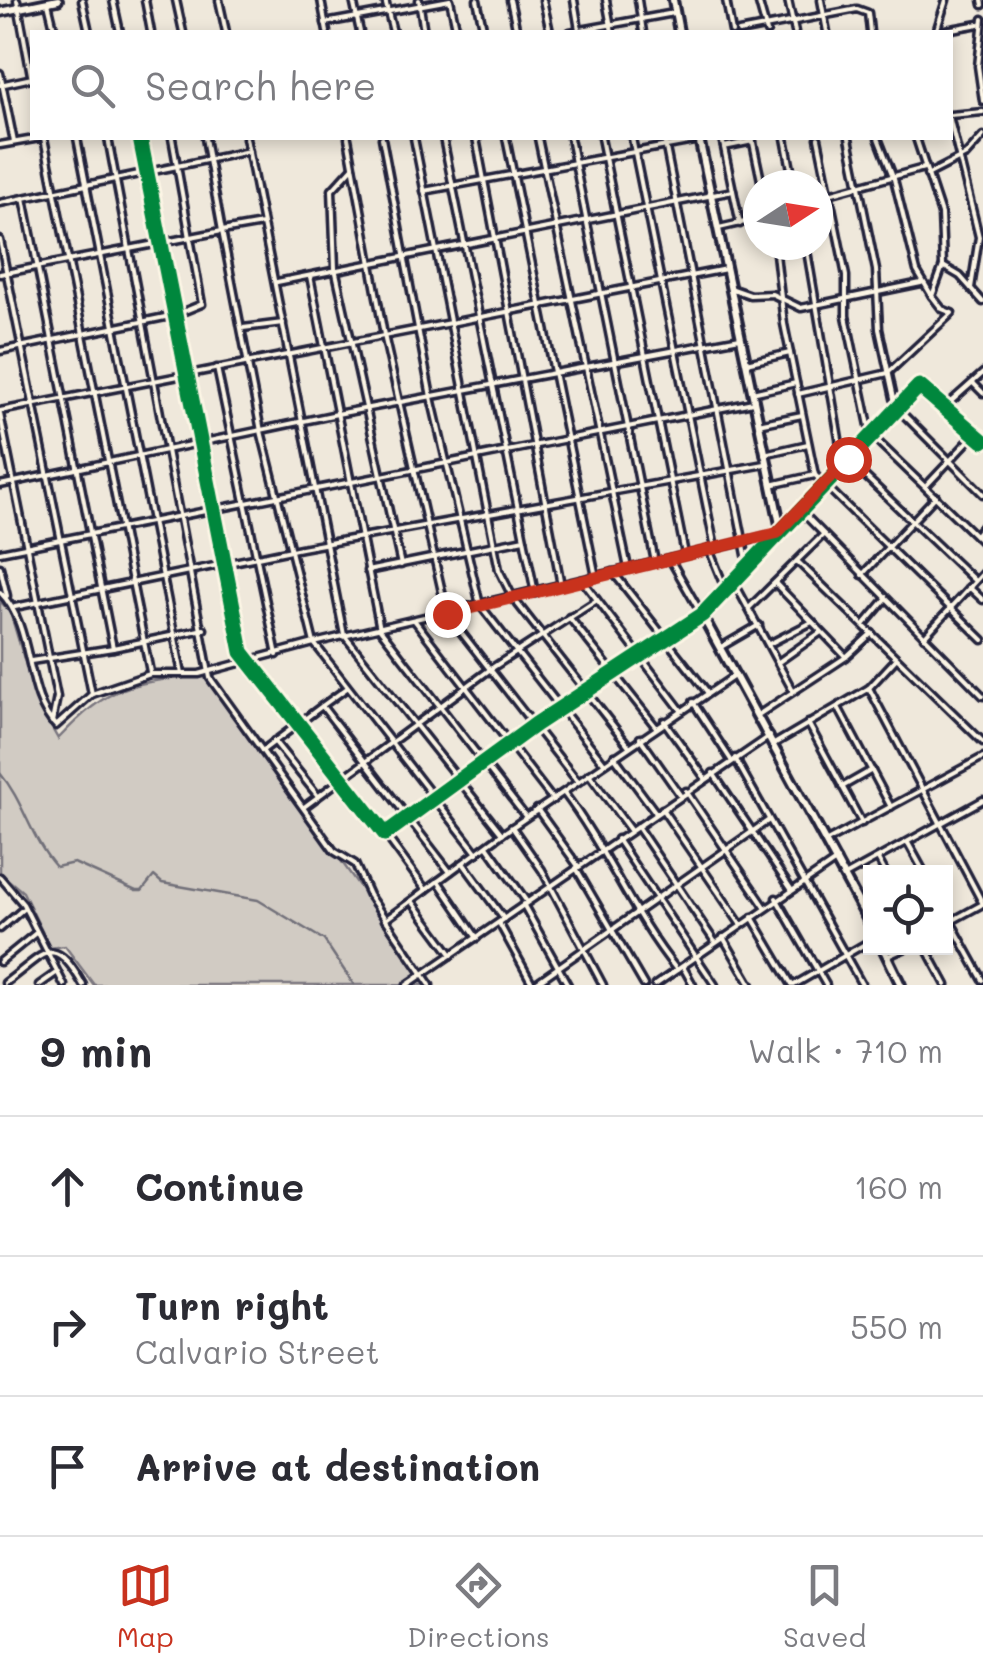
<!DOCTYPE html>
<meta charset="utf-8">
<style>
:root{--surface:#fff;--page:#f7f7f7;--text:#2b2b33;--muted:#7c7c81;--line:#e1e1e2;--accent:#c8321e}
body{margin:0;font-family:Mali,sans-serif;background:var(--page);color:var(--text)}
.controls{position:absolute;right:30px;bottom:30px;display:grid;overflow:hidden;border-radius:0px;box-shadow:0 5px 15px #0003}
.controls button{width:90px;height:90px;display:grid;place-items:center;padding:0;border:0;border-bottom:2px solid var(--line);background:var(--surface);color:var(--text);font:50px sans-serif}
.compass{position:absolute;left:743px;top:170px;width:90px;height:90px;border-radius:50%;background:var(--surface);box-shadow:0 5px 15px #0003;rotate:78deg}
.stop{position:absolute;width:30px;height:30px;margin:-22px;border:8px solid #c8321e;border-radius:50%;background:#fff}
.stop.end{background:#c8321e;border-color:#fff;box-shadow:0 2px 10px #0008}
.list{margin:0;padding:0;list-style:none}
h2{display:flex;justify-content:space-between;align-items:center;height:130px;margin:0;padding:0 40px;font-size:42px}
h2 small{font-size:32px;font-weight:400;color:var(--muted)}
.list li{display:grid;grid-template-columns:65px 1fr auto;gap:30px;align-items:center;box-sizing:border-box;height:140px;padding:0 40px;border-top:2px solid var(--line)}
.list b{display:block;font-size:38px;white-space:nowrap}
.list p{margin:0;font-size:32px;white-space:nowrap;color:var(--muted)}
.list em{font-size:32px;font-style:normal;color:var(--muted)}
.icon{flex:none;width:55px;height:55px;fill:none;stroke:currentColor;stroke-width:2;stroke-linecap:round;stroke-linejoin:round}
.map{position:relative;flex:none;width:983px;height:985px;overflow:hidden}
.search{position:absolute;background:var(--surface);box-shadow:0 5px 15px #0003;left:30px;right:30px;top:30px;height:110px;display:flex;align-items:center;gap:25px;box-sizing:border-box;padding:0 35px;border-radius:0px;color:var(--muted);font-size:38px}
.sheet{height:550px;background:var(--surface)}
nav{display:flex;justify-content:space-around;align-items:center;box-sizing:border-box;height:140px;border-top:2px solid var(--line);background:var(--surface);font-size:28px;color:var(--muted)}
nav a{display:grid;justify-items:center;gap:5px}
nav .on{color:var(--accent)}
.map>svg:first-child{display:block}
</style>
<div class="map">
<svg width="983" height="985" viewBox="0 0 983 985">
<rect width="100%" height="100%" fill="#efe8db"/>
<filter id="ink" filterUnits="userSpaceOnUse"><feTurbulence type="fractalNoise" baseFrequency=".01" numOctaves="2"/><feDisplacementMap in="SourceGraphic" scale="20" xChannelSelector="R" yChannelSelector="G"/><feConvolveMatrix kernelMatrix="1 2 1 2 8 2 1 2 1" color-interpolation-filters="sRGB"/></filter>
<g filter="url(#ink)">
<path fill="#d1cbc3" stroke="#7a767f" stroke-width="2.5" d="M0,601L10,612L37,702L58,739C110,683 133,682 208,675L430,985H94L65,946L50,948L23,892L0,873Z"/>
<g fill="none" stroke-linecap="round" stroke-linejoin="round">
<path stroke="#716f79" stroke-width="2.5" d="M0,773C24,802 30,837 56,867L74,863L136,891H142L154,876L162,883L258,900L324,940L354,985"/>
<g stroke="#22223b" stroke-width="11">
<g id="street">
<polyline points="17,0 32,80"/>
<polyline points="82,0 89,32"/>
<polyline points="113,0 120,32"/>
<polyline points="145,0 151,32"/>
<polyline points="176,0 183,32"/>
<polyline points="219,0 226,32"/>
<polyline points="321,0 327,32"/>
<polyline points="353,0 360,32"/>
<polyline points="385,0 393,32"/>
<polyline points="419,0 424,32"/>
<polyline points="450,0 457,32"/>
<polyline points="477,0 484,32"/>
<polyline points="510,0 517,32"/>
<polyline points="543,0 550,32"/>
<polyline points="574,0 579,30"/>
<polyline points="606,0 612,32"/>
<polyline points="638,0 643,32"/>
<polyline points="726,0 732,32"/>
<polyline points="758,0 767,32"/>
<polyline points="788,0 795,32"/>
<polyline points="821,0 827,32"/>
<polyline points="982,0 983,5"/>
<polyline points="48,3 55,32"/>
<polyline points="983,19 978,66 983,101"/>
<polyline points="325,23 450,0"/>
<polyline points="937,29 946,0"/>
<polyline points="570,32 674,13"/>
<polyline points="739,32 857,9 868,13 870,32"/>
<polyline points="935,32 979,24"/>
<polyline points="0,73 14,142"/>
<polyline points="0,85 32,78"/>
<polyline points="950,115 983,112"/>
<polyline points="950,120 979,237 971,288"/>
<polyline points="44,138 150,672"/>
<polyline points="77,138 182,674"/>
<polyline points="108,138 210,678 334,851 355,864 369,895 430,985"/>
<polyline points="140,138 242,652 385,834 536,724 702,615 670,559"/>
<polyline points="205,138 222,231 262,224"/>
<polyline points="246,138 344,635 502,834"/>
<polyline points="348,138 384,335 447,614 578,782"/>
<polyline points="382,138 431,397 480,605 604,763"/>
<polyline points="414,138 499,570 513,598 629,746"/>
<polyline points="443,138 535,593"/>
<polyline points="476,138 561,585"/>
<polyline points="506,138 596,577"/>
<polyline points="538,138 628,568"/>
<polyline points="570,138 655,562"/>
<polyline points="601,138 685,554"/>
<polyline points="632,138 715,548"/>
<polyline points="664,138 748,565"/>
<polyline points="722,138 740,224"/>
<polyline points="752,138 762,185"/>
<polyline points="785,138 794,185"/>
<polyline points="818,138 846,276 846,316 871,435 983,543"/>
<polyline points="849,138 876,270 879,329 896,407 983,494"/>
<polyline points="878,138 894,179 917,271 932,296"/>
<polyline points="0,145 40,138"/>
<polyline points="724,147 753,141"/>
<polyline points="353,167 332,190 335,268 401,565"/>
<polyline points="927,175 966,155 983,136"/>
<polyline points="424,191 699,140"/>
<polyline points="818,197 924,168"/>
<polyline points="24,198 113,648 204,629"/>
<polyline points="0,203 249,151"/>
<polyline points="719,228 758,219"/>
<polyline points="0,240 92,694"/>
<polyline points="775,245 784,324 815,475 983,640"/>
<polyline points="806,245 843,462"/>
<polyline points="943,266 960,276 983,302"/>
<polyline points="0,274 222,231 261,431 314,643 477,853"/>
<polyline points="310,276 380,629 526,817"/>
<polyline points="277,282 733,191"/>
<polyline points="730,288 750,295 772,294 801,308 921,283"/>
<polyline points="243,328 283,323"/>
<polyline points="0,351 175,315 202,304 172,138"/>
<polyline points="746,363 790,353"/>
<polyline points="217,368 277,655"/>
<polyline points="973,383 983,393"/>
<polyline points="752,393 796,383"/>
<polyline points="798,394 888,373 952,313 942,309 932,296 943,266 941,214 916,138"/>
<polyline points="946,406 983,373"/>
<polyline points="0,411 726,269"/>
<polyline points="0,414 57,697 52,722"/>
<polyline points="758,424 802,415"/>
<polyline points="764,454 808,444"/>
<polyline points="847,459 975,581"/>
<polyline points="0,485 337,414 740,338"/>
<polyline points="771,485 815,475"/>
<polyline points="927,485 975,434"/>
<polyline points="799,509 983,696"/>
<polyline points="781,529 919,386 983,441"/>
<polyline points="975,535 983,526"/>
<polyline points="709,549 726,591"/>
<polyline points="0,552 753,402"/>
<polyline points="797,561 983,742"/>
<polyline points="0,567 7,596"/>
<polyline points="367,571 524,539"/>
<polyline points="613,572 708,693"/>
<polyline points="862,575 936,496"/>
<polyline points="582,580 681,710"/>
<polyline points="734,582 793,691"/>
<polyline points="775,583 846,657"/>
<polyline points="969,587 983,600"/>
<path d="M0,592C35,627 24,695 56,726L92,694L150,674H199L314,643L775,534"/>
<polyline points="15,607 301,548 765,464"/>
<polyline points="749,608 823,535"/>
<polyline points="569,617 656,727"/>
<polyline points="415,621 553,800"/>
<polyline points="864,625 885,600"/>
<polyline points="924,637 983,573"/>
<polyline points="769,644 812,622"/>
<polyline points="721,647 759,625"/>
<polyline points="31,661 113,648"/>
<polyline points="780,661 821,632"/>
<polyline points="869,688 983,904"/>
<polyline points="693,702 731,760"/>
<polyline points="322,706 347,688"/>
<polyline points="838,707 891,807"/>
<polyline points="758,715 846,657 872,633"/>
<polyline points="664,721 705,778"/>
<polyline points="808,723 862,823"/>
<polyline points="640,738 680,795"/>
<polyline points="274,741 318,796"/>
<polyline points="774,744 869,688 896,659"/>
<polyline points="262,751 322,706 450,872"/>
<polyline points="614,756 656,813"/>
<polyline points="735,758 862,985"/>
<polyline points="713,773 791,889"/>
<polyline points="589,774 630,830"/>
<polyline points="842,787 872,770"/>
<polyline points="686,791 765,907"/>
<path d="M564,793C607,850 633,916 677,970"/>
<polyline points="304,807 492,668 597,600"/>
<polyline points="537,809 578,866"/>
<polyline points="662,809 741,925"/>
<polyline points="637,826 715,942"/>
<polyline points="512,827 542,870 603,985"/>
<polyline points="385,834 426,890"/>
<polyline points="617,839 715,985"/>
<polyline points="827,841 983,757"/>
<polyline points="908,843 924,872"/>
<polyline points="487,846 527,902"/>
<polyline points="878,859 885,872"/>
<polyline points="463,863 504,919"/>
<polyline points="576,868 644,985"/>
<polyline points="845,876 983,800"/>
<polyline points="0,877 23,904 64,985"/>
<polyline points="438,881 477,938"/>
<polyline points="776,898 826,985"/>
<polyline points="412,901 452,955"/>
<polyline points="523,904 568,985"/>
<polyline points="946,913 983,980"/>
<polyline points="752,917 792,985"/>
<polyline points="385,920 502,834 734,676"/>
<polyline points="499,923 533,985"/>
<polyline points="946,924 981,905"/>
<polyline points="0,929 23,909"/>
<polyline points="723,937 751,985"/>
<polyline points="926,948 946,985"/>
<polyline points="888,956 906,948"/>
<polyline points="0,962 37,932"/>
<polyline points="683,967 693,985"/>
<path d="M5,983C46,953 53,932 83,985"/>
<polyline points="39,985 56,973"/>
<polyline points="407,985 770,736"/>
<polyline points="533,985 769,820"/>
<polyline points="655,985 837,860"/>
<polyline points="794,985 870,941"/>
</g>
</g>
<g stroke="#22223b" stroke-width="14">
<g id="secondary">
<polyline points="673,0 679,32"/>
<polyline points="0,12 58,0"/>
<polyline points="699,138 781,529 702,615 870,924"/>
<polyline points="883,948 901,985"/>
</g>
</g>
<use href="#street" stroke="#fcf5e5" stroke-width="4"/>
<use href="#secondary" stroke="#fcf5e5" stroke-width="6"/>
<g stroke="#fcf5e5" stroke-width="21">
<polyline id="cycleway" points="140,138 242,652 385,834 536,724 702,615 919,386 983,441"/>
</g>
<use href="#cycleway" stroke="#00873e" stroke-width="15"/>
</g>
</g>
<g fill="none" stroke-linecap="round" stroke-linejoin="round" filter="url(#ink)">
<polyline stroke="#c8321e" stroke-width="12" points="447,614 777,533 848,459"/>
</g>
</svg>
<div class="controls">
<button><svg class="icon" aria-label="locate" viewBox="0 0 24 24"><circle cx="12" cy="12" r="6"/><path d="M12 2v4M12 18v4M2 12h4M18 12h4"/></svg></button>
</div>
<svg class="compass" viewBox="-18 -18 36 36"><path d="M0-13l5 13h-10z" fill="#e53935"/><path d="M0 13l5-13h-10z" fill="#7c7c81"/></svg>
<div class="stop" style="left:848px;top:459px"></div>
<div class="stop end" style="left:447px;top:614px"></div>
<div class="search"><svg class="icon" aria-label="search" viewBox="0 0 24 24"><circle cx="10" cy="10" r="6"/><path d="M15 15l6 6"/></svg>Search here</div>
</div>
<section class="sheet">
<h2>9 min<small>Walk · 710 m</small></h2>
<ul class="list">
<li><svg class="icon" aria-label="ahead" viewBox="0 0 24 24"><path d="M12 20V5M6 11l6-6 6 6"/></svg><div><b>Continue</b></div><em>160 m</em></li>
<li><svg class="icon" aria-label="right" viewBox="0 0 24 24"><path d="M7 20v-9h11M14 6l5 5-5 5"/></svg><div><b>Turn right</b><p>Calvario Street</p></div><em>550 m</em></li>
<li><svg class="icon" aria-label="arrive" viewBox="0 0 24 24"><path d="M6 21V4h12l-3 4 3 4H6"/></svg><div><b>Arrive at destination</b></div></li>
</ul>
</section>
<nav>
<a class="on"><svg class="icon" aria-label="map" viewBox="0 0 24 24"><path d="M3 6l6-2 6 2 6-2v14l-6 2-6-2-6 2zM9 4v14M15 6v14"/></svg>Map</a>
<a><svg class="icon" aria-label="directions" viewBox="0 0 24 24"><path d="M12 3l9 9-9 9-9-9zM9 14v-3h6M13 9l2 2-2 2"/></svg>Directions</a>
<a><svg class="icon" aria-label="saved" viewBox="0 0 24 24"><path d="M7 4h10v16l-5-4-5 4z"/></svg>Saved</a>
</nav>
